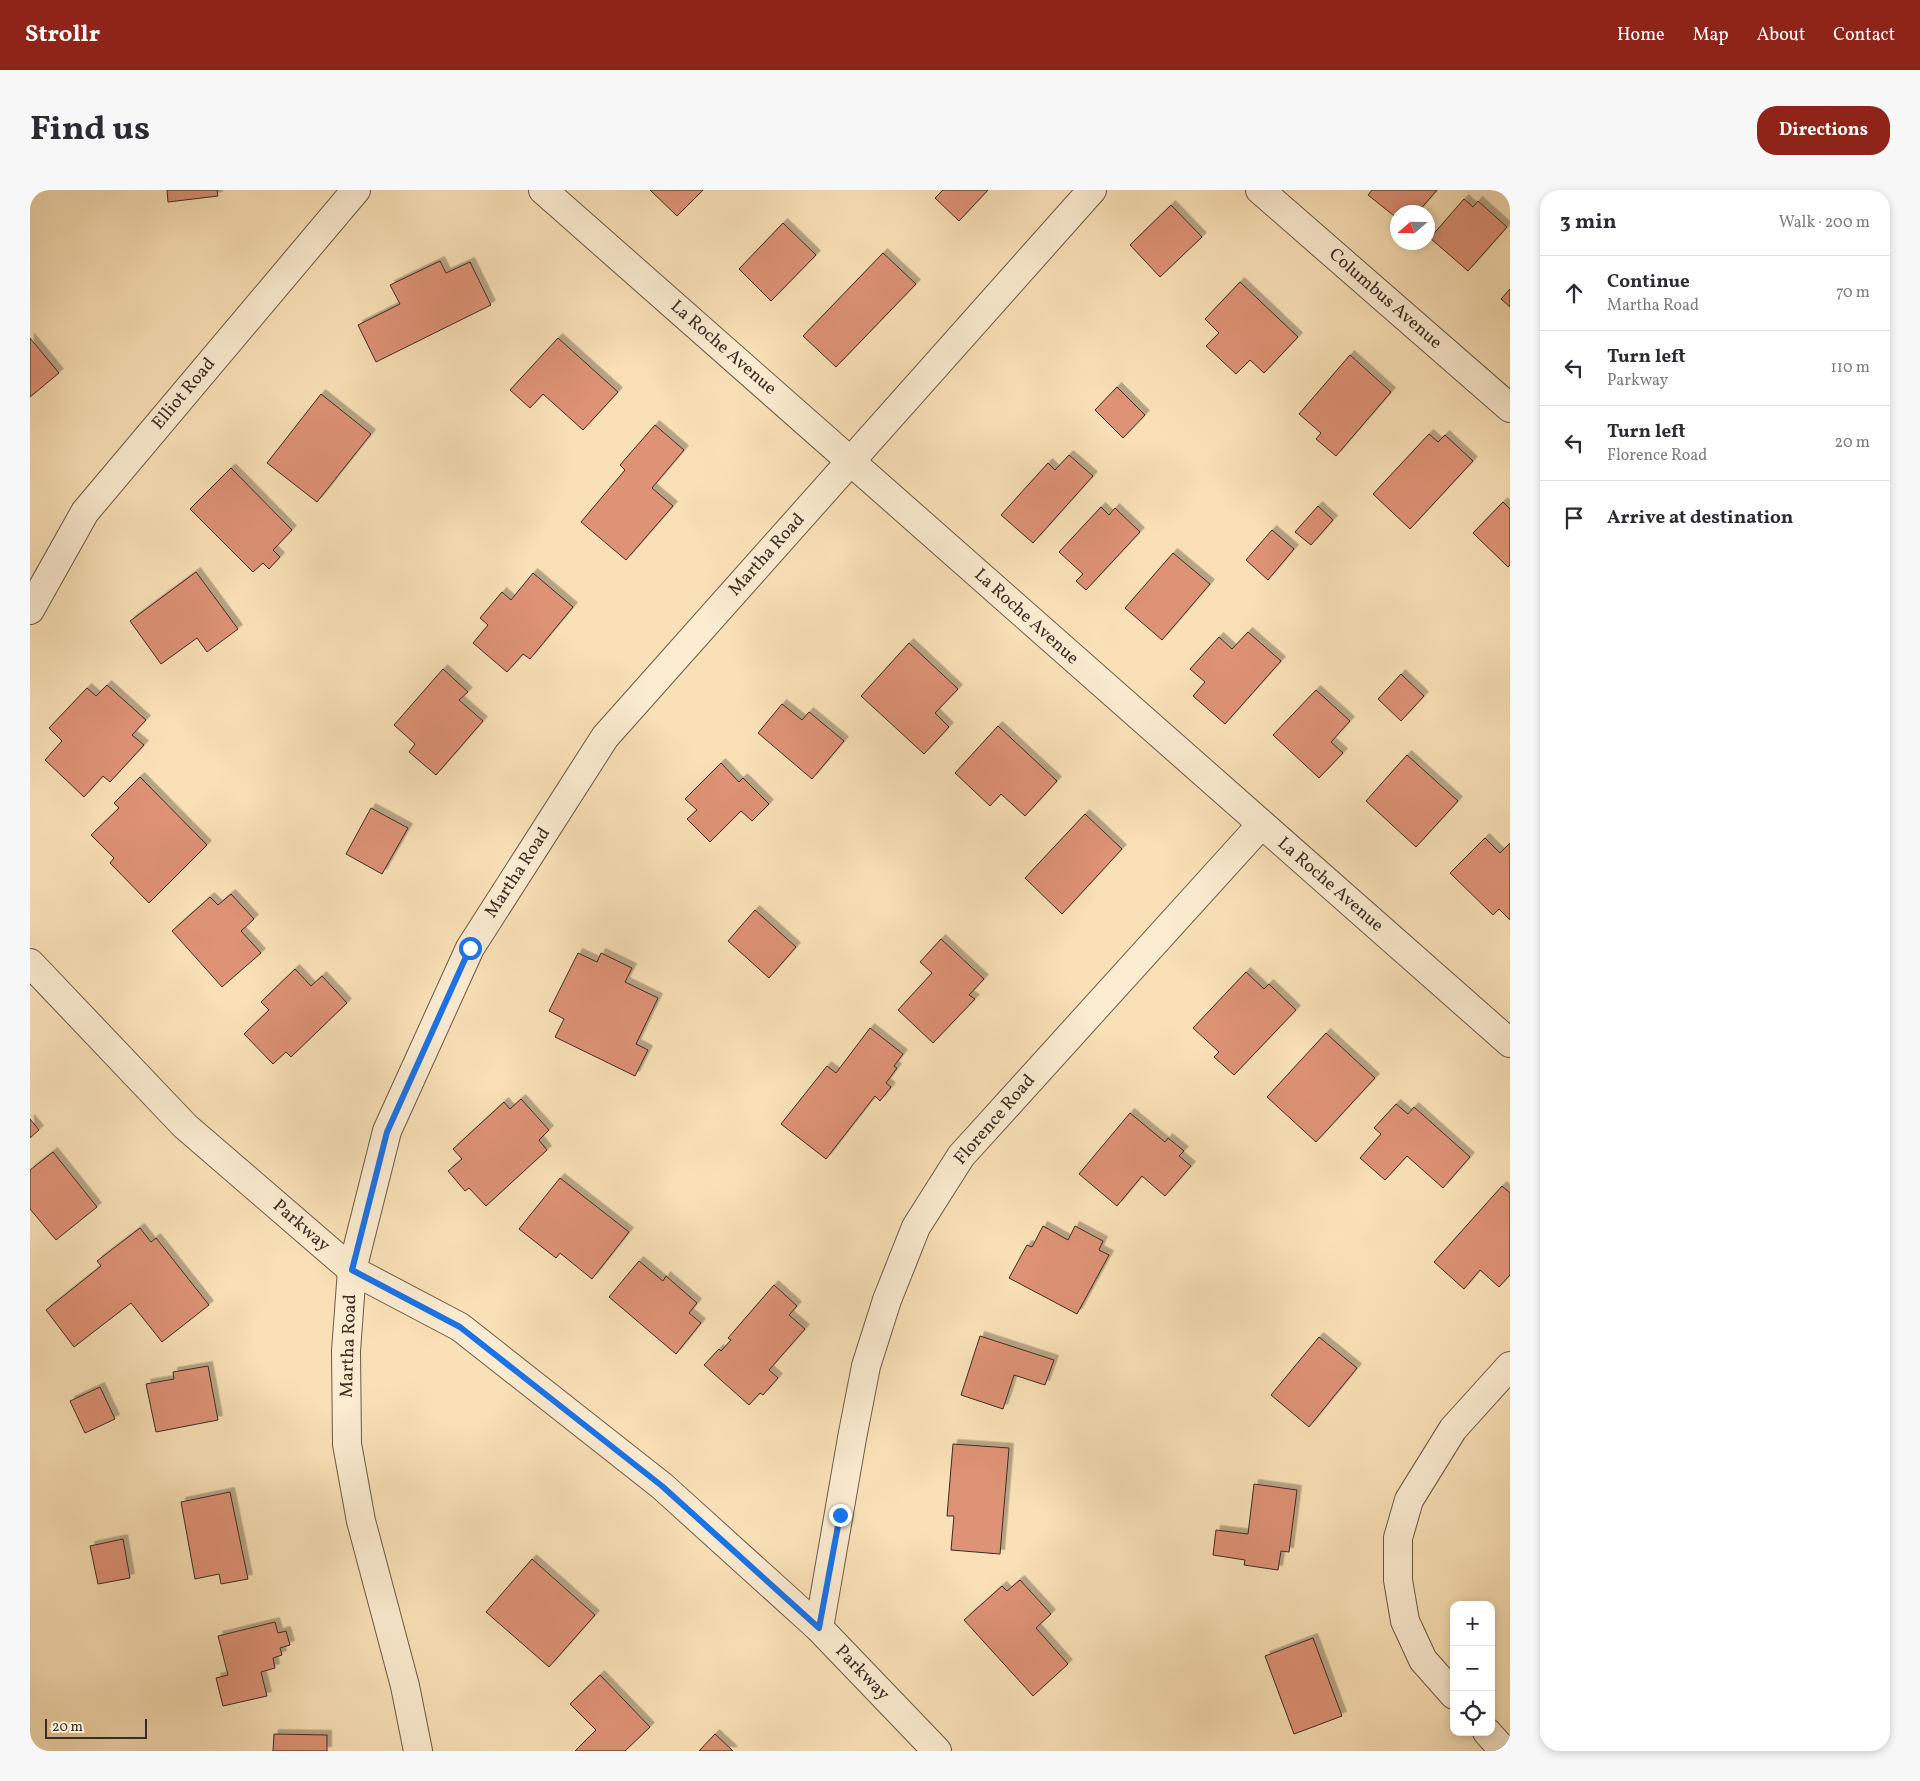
<!DOCTYPE html>
<meta charset="utf-8">
<style>
:root{--surface:#fff;--page:#f7f7f7;--text:#2b2b33;--muted:#7c7c81;--line:#e1e1e2;--accent:#8f2418}
body{margin:0;font-family:Vollkorn,serif;background:var(--page);color:var(--text)}
.controls{position:absolute;right:15px;bottom:15px;display:grid;overflow:hidden;border-radius:10px;box-shadow:0 2px 8px #0003}
.controls button{width:45px;height:45px;display:grid;place-items:center;padding:0;border:0;border-bottom:1px solid var(--line);background:var(--surface);color:var(--text);font:25px sans-serif}
.compass{position:absolute;left:1360px;top:15px;width:45px;height:45px;border-radius:50%;background:var(--surface);box-shadow:0 2px 8px #0003;rotate:250deg}
.scale{position:absolute;left:15px;bottom:12px;width:102px;box-sizing:border-box;padding-left:5px;border:2px solid #3c2d24;border-top:0;font-size:14px;line-height:18px;white-space:nowrap;color:#3c2d24;-webkit-text-stroke:4px #fbebd0;paint-order:stroke}
.stop{position:absolute;width:15px;height:15px;margin:-11px;border:4px solid #1a73e8;border-radius:50%;background:#fff}
.stop.end{background:#1a73e8;border-color:#fff;box-shadow:0 1px 5px #0008}
.list{margin:0;padding:0;list-style:none}
h2{display:flex;justify-content:space-between;align-items:center;height:65px;margin:0;padding:0 20px;font-size:21px}
h2 small{font-size:16px;font-weight:400;color:var(--muted)}
.list li{display:grid;grid-template-columns:32px 1fr auto;gap:15px;align-items:center;box-sizing:border-box;height:75px;padding:0 20px;border-top:1px solid var(--line)}
.list b{display:block;font-size:19px;white-space:nowrap}
.list p{margin:0;font-size:16px;white-space:nowrap;color:var(--muted)}
.list em{font-size:16px;font-style:normal;color:var(--muted)}
.icon{flex:none;width:28px;height:28px;fill:none;stroke:currentColor;stroke-width:2;stroke-linecap:round;stroke-linejoin:round}
.map{position:relative;flex:none;width:1480px;height:1561px;overflow:hidden;border-radius:20px}
header{display:flex;align-items:center;gap:30px;box-sizing:border-box;height:70px;padding:0 25px;background:var(--accent);color:#fff}
header strong{font-size:24px}
nav{display:flex;gap:28px;margin-inline-start:auto;font-size:18px}
.intro{display:flex;align-items:center;justify-content:space-between;box-sizing:border-box;height:120px;padding:0 30px}
h1{margin:0;font-size:35px}
.button{padding:12px 22px;border-radius:20px;background:var(--accent);color:#fff;font-size:18px;font-weight:700}
main{display:flex;gap:30px;padding:0 30px}
aside{flex:1;background:var(--surface);border-radius:20px;box-shadow:0 2px 8px #0003}
.map>svg:first-child{display:block}
</style>
<header>
<strong>Strollr</strong>
<nav><a>Home</a><a>Map</a><a>About</a><a>Contact</a></nav>
</header>
<div class="intro"><h1>Find us</h1><a class="button">Directions</a></div>
<main>
<div class="map">
<svg width="1480" height="1561" viewBox="0 0 1480 1561">
<defs>
<filter id="shadow"><feDropShadow dx="4.5" dy="-4.5" stdDeviation="0" flood-color="#0004"/></filter>
</defs>
<rect width="100%" height="100%" fill="#f9e0b6"/>
<filter id="stains"><feTurbulence type="fractalNoise" baseFrequency=".004" numOctaves="4"/><feColorMatrix values="0 0 0 0 .2 0 0 0 0 .09 0 0 0 0 .02 0 0 0 .5 -.17"/></filter>
<radialGradient id="worn" r=".72"><stop offset=".6" stop-color="#630" stop-opacity="0"/><stop offset="1" stop-color="#630" stop-opacity=".3"/></radialGradient>
<g fill="#de9276" stroke="#3c2d24" filter="url(#shadow)">
<polygon points="137,0 187,0 188,6 138,12"/>
<polygon points="620,0 673,0 647,26"/>
<polygon points="913,0 958,0 929,31 905,8"/>
<polygon points="1342,0 1407,0 1388,22 1368,22 1368,29 1338,5"/>
<polygon points="1434,9 1443,17 1448,11 1477,37 1438,81 1400,48"/>
<polygon points="1141,15 1172,47 1130,87 1100,55"/>
<polygon points="753,33 786,65 741,111 709,79"/>
<polygon points="853,63 886,94 806,177 773,146"/>
<polygon points="410,71 416,83 440,72 461,115 346,172 328,135 370,114 360,95"/>
<polygon points="1210,92 1268,147 1234,183 1220,170 1206,184 1176,156 1189,143 1175,129"/>
<polygon points="1480,99 1480,117 1471,109"/>
<polygon points="0,148 29,183 0,207"/>
<polygon points="528,148 588,202 553,240 513,204 500,218 480,200"/>
<polygon points="1320,165 1361,202 1306,266 1286,249 1291,243 1269,224"/>
<polygon points="1087,197 1115,225 1093,248 1065,220"/>
<polygon points="291,204 341,244 287,312 237,273"/>
<polygon points="625,235 654,260 622,298 643,316 596,370 551,332 595,280 590,275"/>
<polygon points="1399,244 1408,252 1415,245 1443,271 1380,339 1343,304"/>
<polygon points="1039,265 1063,286 1003,353 971,325 1018,273 1025,280"/>
<polygon points="201,278 262,340 243,360 250,367 239,379 233,373 223,382 160,319"/>
<polygon points="1473,312 1480,319 1480,375 1478,377 1443,343"/>
<polygon points="1288,316 1303,330 1281,355 1265,342"/>
<polygon points="1071,317 1079,325 1085,318 1110,342 1056,400 1046,391 1053,384 1029,362"/>
<polygon points="1242,340 1264,359 1238,390 1216,370"/>
<polygon points="1143,363 1180,394 1132,450 1095,418"/>
<polygon points="166,382 208,439 177,462 167,448 131,474 100,431"/>
<polygon points="503,383 543,417 500,469 493,464 477,482 443,453 458,435 450,428 472,402 481,410"/>
<polygon points="1218,442 1251,471 1195,534 1163,506 1175,492 1160,479 1189,447 1202,459"/>
<polygon points="879,453 928,499 905,523 919,537 894,564 831,506"/>
<polygon points="413,479 438,502 429,510 453,531 406,585 379,562 385,554 364,535"/>
<polygon points="1371,484 1394,506 1371,531 1348,509"/>
<polygon points="77,495 116,530 102,545 114,555 80,592 73,586 54,607 15,570 32,551 19,538 57,498 66,506"/>
<polygon points="1286,500 1320,531 1301,552 1313,563 1289,588 1243,545"/>
<polygon points="752,514 772,530 779,522 814,551 782,589 728,543"/>
<polygon points="968,536 1027,591 995,626 971,604 960,616 925,583"/>
<polygon points="1377,565 1428,611 1386,657 1336,611"/>
<polygon points="691,573 709,592 713,588 739,614 722,631 711,621 680,652 657,629 667,620 655,609"/>
<polygon points="110,587 177,655 119,713 80,673 84,668 61,645 89,618 84,613"/>
<polygon points="341,618 378,638 352,684 316,664"/>
<polygon points="1055,624 1092,659 1032,724 995,688"/>
<polygon points="1455,648 1470,663 1480,653 1480,730 1469,719 1463,725 1420,683"/>
<polygon points="201,704 224,729 211,741 231,763 192,797 142,741 180,707 188,715"/>
<polygon points="725,720 766,757 739,788 698,751"/>
<polygon points="911,749 954,789 939,805 945,809 903,853 868,820 902,783 890,772"/>
<polygon points="548,763 567,772 571,763 602,778 595,792 628,808 606,854 618,860 605,886 525,847 534,829 519,821"/>
<polygon points="265,779 281,796 292,786 317,813 261,867 256,862 243,874 214,844 239,820 231,812"/>
<polygon points="1216,782 1234,799 1239,794 1266,820 1204,885 1184,867 1189,862 1163,838"/>
<polygon points="840,838 873,864 864,876 867,878 856,893 861,897 850,911 845,906 796,969 751,934 797,876 806,883"/>
<polygon points="1296,843 1345,888 1286,952 1237,907"/>
<polygon points="491,909 519,940 509,950 517,960 456,1016 439,998 435,1001 418,981 432,969 423,959 474,912 480,919"/>
<polygon points="1366,914 1378,924 1384,917 1440,967 1413,998 1377,966 1355,990 1330,968 1351,944 1344,938"/>
<polygon points="1100,923 1135,952 1138,948 1154,961 1149,966 1161,976 1135,1006 1112,986 1087,1016 1049,984"/>
<polygon points="0,929 9,940 0,948"/>
<polygon points="23,962 67,1017 26,1050 0,1019 0,980"/>
<polygon points="530,988 599,1042 562,1089 530,1063 526,1068 489,1039"/>
<polygon points="1472,996 1480,1003 1480,1085 1469,1097 1450,1080 1434,1099 1404,1072"/>
<polygon points="1013,1036 1038,1050 1045,1036 1073,1051 1069,1060 1079,1065 1047,1124 979,1088 997,1055 1002,1057"/>
<polygon points="110,1038 121,1052 126,1048 179,1115 132,1152 101,1113 44,1157 16,1120 71,1076 67,1071"/>
<polygon points="609,1071 633,1091 636,1086 667,1113 659,1123 671,1133 646,1164 579,1107"/>
<polygon points="744,1095 767,1116 759,1125 775,1139 739,1180 748,1188 733,1205 730,1203 719,1215 674,1175 689,1159 691,1161 701,1150 698,1148"/>
<polygon points="950,1146 1024,1170 1015,1195 984,1185 973,1219 931,1205"/>
<polygon points="1289,1147 1327,1178 1279,1237 1241,1205"/>
<polygon points="178,1176 188,1230 126,1242 116,1194 144,1189 143,1182"/>
<polygon points="70,1197 85,1229 55,1243 40,1211"/>
<polygon points="923,1254 979,1258 970,1364 921,1360 924,1326 917,1326"/>
<polygon points="1224,1294 1267,1300 1259,1362 1251,1361 1248,1380 1214,1375 1215,1370 1183,1365 1186,1340 1218,1344"/>
<polygon points="200,1302 218,1389 191,1394 189,1384 165,1389 151,1312"/>
<polygon points="93,1349 100,1388 68,1394 60,1356"/>
<polygon points="502,1369 565,1425 519,1477 456,1422"/>
<polygon points="990,1390 1021,1424 1006,1438 1038,1474 1003,1506 934,1430 972,1396 977,1401"/>
<polygon points="245,1432 248,1443 256,1441 260,1455 250,1458 252,1465 243,1468 245,1478 231,1482 237,1506 193,1516 186,1488 198,1485 188,1446"/>
<polygon points="1283,1448 1312,1526 1264,1544 1235,1466"/>
<polygon points="570,1485 620,1537 595,1561 545,1561 566,1540 540,1514"/>
<polygon points="244,1544 297,1545 297,1561 243,1561"/>
<polygon points="685,1544 703,1561 669,1561"/>
</g>
<g fill="none" stroke-linecap="round" stroke-linejoin="round">
<g stroke="#6b5a48" stroke-width="30">
<g id="street">
<polyline points="513,0 1480,853"/>
<polyline points="1230,0 1480,218"/>
<polyline points="0,420 55,322 326,0"/>
<polyline points="0,773 155,936 322,1080 430,1137 632,1296 789,1438 907,1561"/>
<polyline points="789,1438 822,1248 836,1176 857,1110 886,1037 931,966 1231,635"/>
<polyline points="1424,1505 1393,1470 1375,1431 1368,1390 1368,1348 1379,1310 1423,1239 1480,1176"/>
<polyline points="1457,1542 1474,1561"/>
<polyline points="388,1561 375,1496 331,1331 317,1254 316,1161 322,1080 357,941 440,758 575,547 1062,0"/>
</g>
</g>
<use href="#street" stroke="#fbebd0" stroke-width="28"/>
</g>
<g fill="none" stroke-linecap="round" stroke-linejoin="round">
<polyline stroke="#1a73e8" stroke-width="6" points="440,758 357,942 322,1080 430,1137 632,1296 789,1438 810,1325"/>
</g>
<g text-anchor="middle" dominant-baseline="central" stroke-width="4.5" stroke-linejoin="round" paint-order="stroke">
<g font-size="18" fill="#3c2d24" stroke="#fbebd0">
<text transform="translate(1355 109) rotate(41)">Columbus Avenue</text>
<text transform="translate(693 158) rotate(41)">La Roche Avenue</text>
<text transform="translate(154 204) rotate(-50)">Elliot Road</text>
<text transform="translate(737 365) rotate(-48)">Martha Road</text>
<text transform="translate(996 427) rotate(42)">La Roche Avenue</text>
<text transform="translate(488 683) rotate(-57)">Martha Road</text>
<text transform="translate(1300 695) rotate(41)">La Roche Avenue</text>
<text transform="translate(965 930) rotate(-49)">Florence Road</text>
<text transform="translate(271 1036) rotate(41)">Parkway</text>
<text transform="translate(319 1156) rotate(-88)">Martha Road</text>
<text transform="translate(832 1483) rotate(46)">Parkway</text>
</g>
</g>
<rect width="100%" height="100%" filter="url(#stains)"/>
<rect width="100%" height="100%" fill="url(#worn)"/>
</svg>
<div class="controls">
<button>+</button>
<button>−</button>
<button><svg class="icon" aria-label="locate" viewBox="0 0 24 24"><circle cx="12" cy="12" r="6"/><path d="M12 2v4M12 18v4M2 12h4M18 12h4"/></svg></button>
</div>
<svg class="compass" viewBox="-18 -18 36 36"><path d="M0-13l5 13h-10z" fill="#e53935"/><path d="M0 13l5-13h-10z" fill="#7c7c81"/></svg>
<div class="scale">20 m</div>
<div class="stop" style="left:440px;top:758px"></div>
<div class="stop end" style="left:810px;top:1325px"></div>
</div>
<aside>
<h2>3 min<small>Walk · 200 m</small></h2>
<ul class="list">
<li><svg class="icon" aria-label="ahead" viewBox="0 0 24 24"><path d="M12 20V5M6 11l6-6 6 6"/></svg><div><b>Continue</b><p>Martha Road</p></div><em>70 m</em></li>
<li><svg class="icon" aria-label="left" viewBox="0 0 24 24"><path d="M17 20v-9H6M10 6l-5 5 5 5"/></svg><div><b>Turn left</b><p>Parkway</p></div><em>110 m</em></li>
<li><svg class="icon" aria-label="left" viewBox="0 0 24 24"><path d="M17 20v-9H6M10 6l-5 5 5 5"/></svg><div><b>Turn left</b><p>Florence Road</p></div><em>20 m</em></li>
<li><svg class="icon" aria-label="arrive" viewBox="0 0 24 24"><path d="M6 21V4h12l-3 4 3 4H6"/></svg><div><b>Arrive at destination</b></div></li>
</ul>
</aside>
</main>
